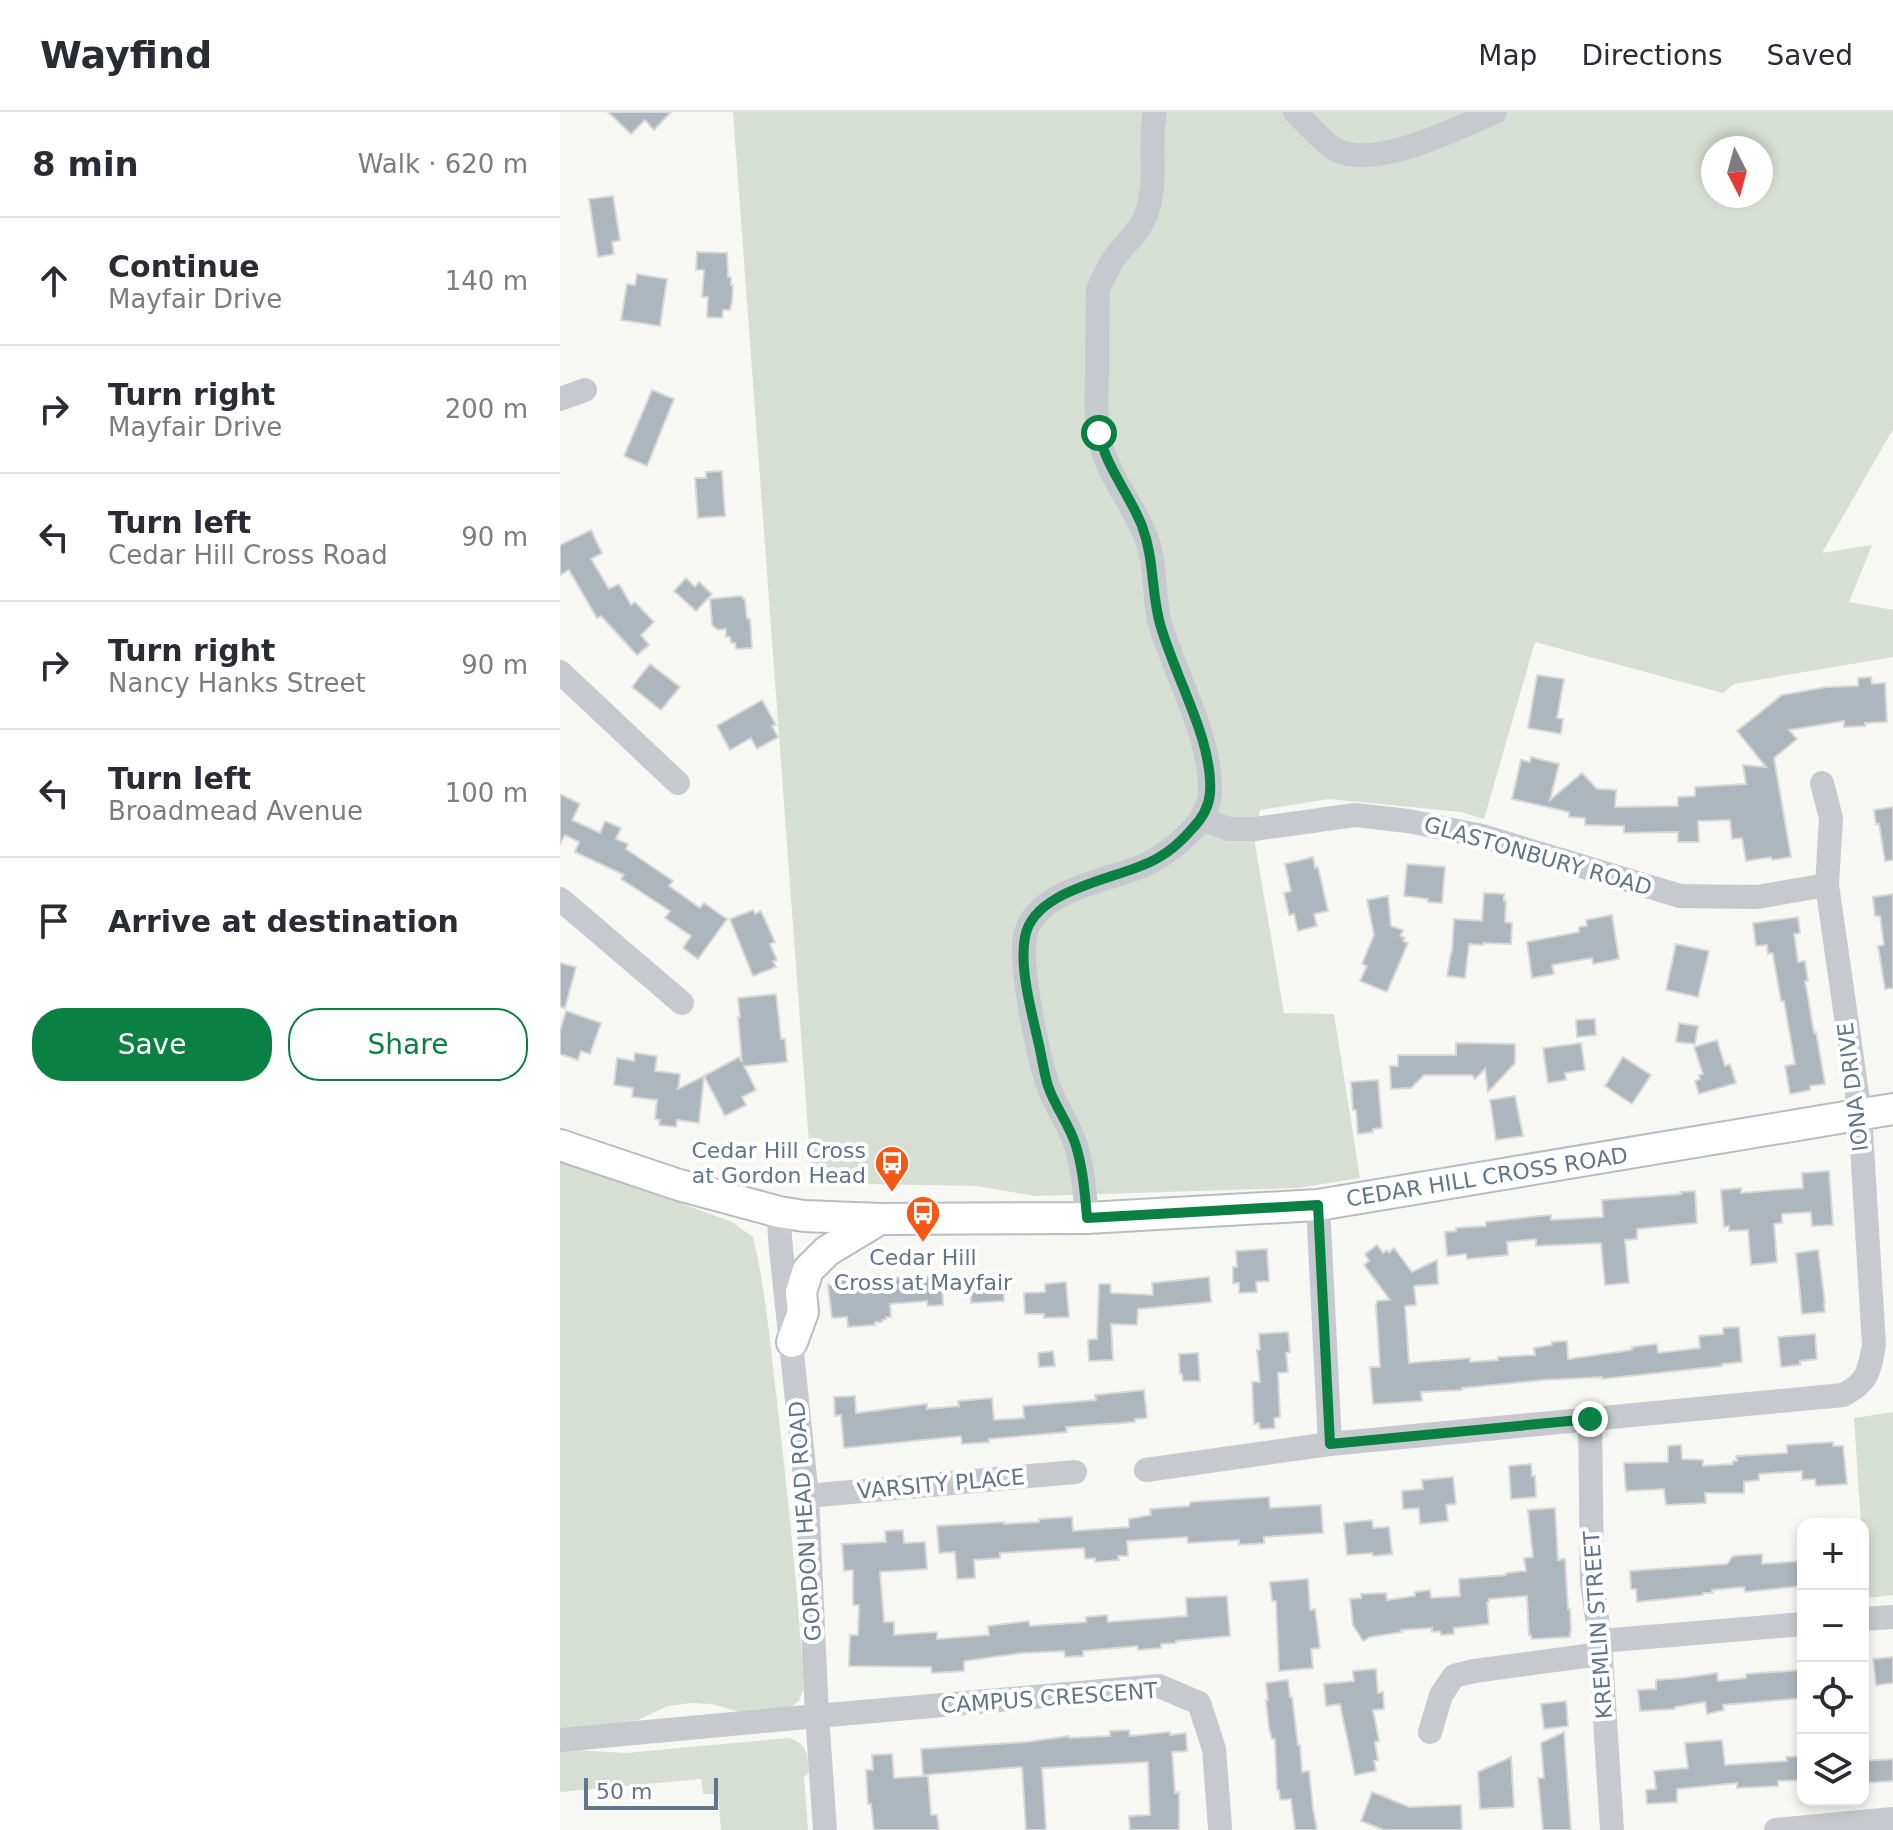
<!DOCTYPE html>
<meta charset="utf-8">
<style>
:root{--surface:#fff;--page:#f2f2f3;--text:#2b2b33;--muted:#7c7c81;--line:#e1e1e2;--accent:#0b8043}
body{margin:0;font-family:"DejaVu Sans",sans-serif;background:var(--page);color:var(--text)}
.controls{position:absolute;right:24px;bottom:24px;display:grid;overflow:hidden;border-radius:16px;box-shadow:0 4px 12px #0003}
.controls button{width:72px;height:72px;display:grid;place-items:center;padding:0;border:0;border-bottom:2px solid var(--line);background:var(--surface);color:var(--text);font:40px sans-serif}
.compass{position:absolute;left:1141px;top:24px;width:72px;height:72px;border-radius:50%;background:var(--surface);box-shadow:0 4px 12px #0003;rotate:174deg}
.scale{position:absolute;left:24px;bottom:20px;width:134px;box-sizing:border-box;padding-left:8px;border:4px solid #637588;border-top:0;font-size:22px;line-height:28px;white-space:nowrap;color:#637588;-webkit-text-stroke:6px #fff;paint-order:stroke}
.stop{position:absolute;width:24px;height:24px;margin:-18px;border:6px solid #0b8043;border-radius:50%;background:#fff}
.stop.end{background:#0b8043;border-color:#fff;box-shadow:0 2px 8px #0008}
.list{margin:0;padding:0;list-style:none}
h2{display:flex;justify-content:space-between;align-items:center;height:104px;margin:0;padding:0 32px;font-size:34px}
h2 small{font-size:26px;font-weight:400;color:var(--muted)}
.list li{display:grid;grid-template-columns:52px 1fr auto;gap:24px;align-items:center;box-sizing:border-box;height:128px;padding:0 32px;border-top:2px solid var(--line)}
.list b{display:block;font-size:30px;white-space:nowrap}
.list p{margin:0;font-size:26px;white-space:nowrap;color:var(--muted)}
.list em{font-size:26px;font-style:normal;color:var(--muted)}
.actions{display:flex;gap:16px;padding:24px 32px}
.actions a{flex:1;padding:18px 0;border:2px solid var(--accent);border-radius:32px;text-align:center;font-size:28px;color:var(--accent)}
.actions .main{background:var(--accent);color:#fff}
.icon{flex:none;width:44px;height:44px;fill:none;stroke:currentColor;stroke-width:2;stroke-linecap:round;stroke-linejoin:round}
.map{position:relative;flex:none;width:1333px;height:1718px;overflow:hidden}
header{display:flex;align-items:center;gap:48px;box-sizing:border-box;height:112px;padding:0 40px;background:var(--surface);border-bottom:2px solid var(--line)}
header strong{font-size:38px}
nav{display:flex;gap:44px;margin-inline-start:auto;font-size:28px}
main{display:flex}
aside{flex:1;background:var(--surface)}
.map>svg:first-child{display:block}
</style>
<header>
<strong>Wayfind</strong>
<nav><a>Map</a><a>Directions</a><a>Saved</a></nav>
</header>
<main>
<aside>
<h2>8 min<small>Walk · 620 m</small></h2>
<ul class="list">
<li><svg class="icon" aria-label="ahead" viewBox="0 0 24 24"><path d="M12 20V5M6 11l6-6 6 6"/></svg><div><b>Continue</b><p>Mayfair Drive</p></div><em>140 m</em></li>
<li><svg class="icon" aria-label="right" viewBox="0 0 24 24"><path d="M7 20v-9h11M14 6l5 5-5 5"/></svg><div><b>Turn right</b><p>Mayfair Drive</p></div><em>200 m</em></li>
<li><svg class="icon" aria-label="left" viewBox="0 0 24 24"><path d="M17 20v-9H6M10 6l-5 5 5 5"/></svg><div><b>Turn left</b><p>Cedar Hill Cross Road</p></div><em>90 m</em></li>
<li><svg class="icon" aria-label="right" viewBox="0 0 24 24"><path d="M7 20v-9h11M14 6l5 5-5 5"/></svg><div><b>Turn right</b><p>Nancy Hanks Street</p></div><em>90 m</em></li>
<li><svg class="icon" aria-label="left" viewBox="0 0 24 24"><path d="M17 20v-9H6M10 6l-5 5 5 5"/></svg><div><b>Turn left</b><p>Broadmead Avenue</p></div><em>100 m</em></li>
<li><svg class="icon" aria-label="arrive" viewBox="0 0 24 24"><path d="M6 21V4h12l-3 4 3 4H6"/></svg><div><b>Arrive at destination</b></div></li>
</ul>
<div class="actions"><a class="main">Save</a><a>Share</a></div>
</aside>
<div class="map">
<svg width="1333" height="1718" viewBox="0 0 1333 1718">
<rect width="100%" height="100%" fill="#f7f7f3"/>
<g fill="#d7dfd4" fill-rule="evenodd">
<path d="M173,0H1333V317L1262,441L1312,433L1289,490L1333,498V545L1174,572L1163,581L975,530L924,707L901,700L769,687L700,698L695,732L724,901L774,902L800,1066L738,1076L476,1084L416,1074L252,1071ZM1153,36H1201V84H1153Z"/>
<path d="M0,1047L172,1110L193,1125C206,1178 210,1234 217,1289C228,1385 238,1480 244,1576L239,1589L228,1597L180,1600L152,1592L130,1591L108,1594L69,1612L0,1619Z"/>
<polygon points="1333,1300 1333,1483 1306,1486 1303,1412 1301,1412 1294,1306"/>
<path d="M228,1626C247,1630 248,1644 249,1661L244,1665L248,1718H161L158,1682H143L141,1667L0,1680V1639L17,1638L65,1641Z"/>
</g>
<g fill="#aeb6bd" stroke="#d8d8d6" stroke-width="2">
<polygon points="48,0 111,0 94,18 85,8 71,22"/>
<polygon points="53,84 60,128 52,130 54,142 38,145 29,87"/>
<polygon points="137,140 167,141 168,165 171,165 171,173 173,173 172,190 170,198 163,198 162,206 147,205 148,185 142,185 144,158 136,158"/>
<polygon points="77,162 107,167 100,214 61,208 67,172 75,173"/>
<polygon points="92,278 114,287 87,354 64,344"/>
<polygon points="162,359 165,404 138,406 135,366 146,366 146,360"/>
<polygon points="31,418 42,441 31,447 49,477 59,472 71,493 75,490 94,510 81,523 89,533 77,543 41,504 37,506 9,458 0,463 0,433"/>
<polygon points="126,466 135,475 139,470 152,482 136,499 114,479"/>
<polygon points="181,484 185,488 187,507 190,507 192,536 176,537 175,531 171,531 170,525 166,525 166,517 158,518 152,513 150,487"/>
<polygon points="90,552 120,575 101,598 72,575"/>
<polygon points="977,563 1004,567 997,606 1003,607 1001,622 968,616"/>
<polygon points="1311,565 1312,572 1325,571 1327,610 1305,611 1305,614 1284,615 1284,609 1229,618 1237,627 1214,646 1231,745 1212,748 1211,745 1186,749 1182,726 1172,727 1170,708 1138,709 1139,730 1118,730 1118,720 1064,721 1064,714 1025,713 1025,706 1009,705 1009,700 952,687 961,648 970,650 971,645 999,652 990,688 1022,661 1037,677 1056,678 1055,695 1118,694 1118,685 1135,684 1135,675 1186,672 1183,653 1206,655 1177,619 1222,583 1267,575 1298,574 1298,566"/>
<polygon points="202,588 216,613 212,614 218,625 197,637 191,626 170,638 157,614"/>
<polygon points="0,682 20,692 12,708 40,721 45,709 61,716 56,727 68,732 66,737 113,769 109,774 140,796 144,791 167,807 138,847 123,836 131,824 105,806 110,799 61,767 64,763 15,740 19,730 5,723 0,732"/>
<polygon points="1333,695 1333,748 1325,749 1319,712 1316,712 1314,698"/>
<polygon points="753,745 755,756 758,755 768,799 754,802 757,814 738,819 734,802 729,803 724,781 731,779 725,752"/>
<polygon points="847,752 885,755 882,791 868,790 868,787 844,784"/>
<polygon points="924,781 944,782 944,789 946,789 945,810 952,811 951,832 923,831 923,833 909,832 905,866 887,864 891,840 892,840 894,807 922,809"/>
<polygon points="1333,782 1333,876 1325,877 1318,834 1324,833 1320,804 1315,804 1313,785"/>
<polygon points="828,784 831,814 843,818 840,824 845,826 843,829 848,831 827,880 800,869 807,854 802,852 814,823 807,788"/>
<polygon points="193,798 195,802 201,799 215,830 210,832 217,848 213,849 216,855 193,864 170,807"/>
<polygon points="1052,803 1059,847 1033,852 1032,846 992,853 994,862 972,866 967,830 1019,820 1019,815 1027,814 1026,808"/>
<polygon points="1238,805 1240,821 1234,822 1238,850 1245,849 1248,869 1245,869 1247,880 1254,921 1256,920 1265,972 1250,974 1250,978 1230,982 1225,954 1235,952 1224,889 1221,889 1213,843 1212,841 1208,842 1207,833 1196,834 1193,811"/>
<polygon points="1116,832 1149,839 1138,885 1106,878"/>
<polygon points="0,851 16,855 5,896 0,895"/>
<polygon points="216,882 221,927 225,927 227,950 184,954 196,978 182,985 186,993 165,1004 144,964 179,945 182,950 178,905 180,905 178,886"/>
<polygon points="6,899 41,911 30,942 21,939 18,948 0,942 0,919"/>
<polygon points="1035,907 1036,923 1017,925 1016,908"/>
<polygon points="1119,911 1138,914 1135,932 1116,930"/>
<polygon points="1157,928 1165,954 1170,952 1176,971 1139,982 1135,969 1140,967 1139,963 1143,962 1134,935"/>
<polygon points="896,931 955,932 955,951 928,980 925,957 915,967 912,963 864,963 851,976 831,977 830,954 838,954 838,943 896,943"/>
<polygon points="1021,931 1025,958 1005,961 1006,968 988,971 983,936"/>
<polygon points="75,941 97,944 95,959 120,962 118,977 144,964 139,1011 117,1008 116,1015 99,1013 100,1008 95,1007 97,988 72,985 73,976 54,973 57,946 74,949"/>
<polygon points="1063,945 1091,963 1072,992 1045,974"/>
<polygon points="818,968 822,1016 813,1017 813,1020 798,1022 796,998 793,998 791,970"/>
<polygon points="955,984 963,1024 936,1028 930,988"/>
<polygon points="1269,1059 1273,1113 1252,1114 1251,1100 1222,1102 1222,1111 1214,1112 1217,1150 1191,1153 1188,1118 1169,1119 1169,1114 1164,1115 1161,1078 1181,1076 1181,1081 1243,1076 1242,1061"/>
<polygon points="1135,1079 1137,1111 1077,1117 1077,1127 1065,1128 1069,1171 1045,1173 1041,1131 976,1134 976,1127 947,1130 948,1143 907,1147 906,1142 887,1144 885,1120 896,1119 896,1116 926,1114 926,1110 979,1104 991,1103 991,1108 1043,1105 1042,1088 1121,1082 1120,1080"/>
<polygon points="817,1133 823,1141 827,1138 829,1141 834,1136 852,1160 877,1148 878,1172 854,1174 856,1193 845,1194 849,1251 910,1246 910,1250 938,1248 938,1245 975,1243 974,1236 992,1233 992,1230 1007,1229 1008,1247 1072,1238 1072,1235 1097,1232 1098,1241 1140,1236 1139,1224 1163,1222 1163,1216 1179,1215 1182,1250 1162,1252 1162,1254 1042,1267 1042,1265 983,1268 902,1276 902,1278 861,1280 862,1289 813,1292 810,1255 820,1255 816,1193 817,1189 830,1188 804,1153 809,1149 805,1142"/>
<polygon points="707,1137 709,1169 696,1170 697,1180 679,1181 679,1171 673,1171 673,1155 677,1155 676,1139"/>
<polygon points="1258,1138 1265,1191 1264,1191 1265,1200 1242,1202 1236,1141"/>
<polygon points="428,1163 428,1167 443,1166 444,1189 411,1191 410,1164"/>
<polygon points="373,1164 373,1169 382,1168 383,1193 368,1194 367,1189 330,1192 331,1205 326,1205 326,1207 322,1208 322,1210 315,1210 315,1213 288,1215 287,1205 272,1206 268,1173 277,1172 277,1168"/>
<polygon points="649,1165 651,1190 578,1197 577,1213 551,1212 553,1248 529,1249 528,1228 537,1227 539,1172 550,1172 551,1181 593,1183 592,1171"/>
<polygon points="506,1170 509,1205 484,1206 484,1202 465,1202 464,1181 485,1180 485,1172"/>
<polygon points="728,1220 730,1240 726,1241 728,1260 718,1261 720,1305 714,1306 715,1316 700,1317 699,1311 694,1312 692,1270 700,1270 697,1238 700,1238 699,1222"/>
<polygon points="1255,1222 1257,1247 1240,1249 1240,1253 1221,1255 1218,1225"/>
<polygon points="493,1239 495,1254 479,1255 478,1241"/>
<polygon points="638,1241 640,1269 623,1269 622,1262 620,1262 619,1242"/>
<polygon points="584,1278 587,1306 575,1307 575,1310 506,1315 507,1320 429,1327 429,1330 402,1332 401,1324 284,1336 281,1303 275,1304 274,1285 295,1284 296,1301 367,1292 367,1297 399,1294 398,1289 432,1286 434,1308 464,1306 463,1294 536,1288 535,1283"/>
<polygon points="1273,1330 1273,1334 1283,1334 1287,1372 1256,1374 1255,1367 1242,1368 1242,1359 1199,1362 1199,1368 1184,1370 1184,1381 1145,1381 1146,1391 1106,1393 1104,1377 1066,1379 1064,1351 1108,1350 1108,1334 1121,1333 1122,1347 1143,1348 1143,1354 1173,1352 1173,1349 1177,1349 1176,1344 1227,1341 1227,1333"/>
<polygon points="971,1352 972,1364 975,1364 976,1385 951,1387 949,1354"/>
<polygon points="893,1365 896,1392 886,1393 888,1409 860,1412 859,1396 843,1397 842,1379 863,1377 862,1368"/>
<polygon points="709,1385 710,1396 761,1393 763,1421 704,1425 704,1431 679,1433 679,1428 628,1431 627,1425 567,1429 568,1444 558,1444 559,1448 535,1450 535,1446 525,1447 524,1436 440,1441 440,1446 414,1448 415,1466 397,1467 395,1440 379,1441 377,1414 444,1410 444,1412 479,1410 479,1407 512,1405 513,1419 569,1415 569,1407 591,1403 590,1397 629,1394 631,1390"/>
<polygon points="995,1396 998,1448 1005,1447 1008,1497 1010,1497 1011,1520 1010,1520 1010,1525 972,1527 971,1523 969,1523 967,1484 929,1487 929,1490 927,1490 929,1512 894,1516 894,1522 881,1523 880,1519 872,1520 872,1516 841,1518 842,1520 810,1525 803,1529 793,1513 790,1487 801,1486 801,1482 826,1481 827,1488 855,1484 855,1480 870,1478 871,1486 900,1484 899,1467 946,1463 946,1461 966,1459 964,1446 973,1445 968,1398"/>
<polygon points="812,1408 813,1416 829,1415 832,1442 813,1444 812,1441 787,1443 784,1411"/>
<polygon points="343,1418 344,1431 365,1430 367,1457 320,1460 324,1510 334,1510 334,1523 377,1520 377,1527 429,1523 428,1514 469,1509 470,1514 526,1510 526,1505 547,1503 548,1510 627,1504 626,1486 667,1484 670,1524 616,1529 616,1531 601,1532 601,1536 578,1538 577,1534 523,1539 523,1544 505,1545 504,1539 462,1541 404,1549 404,1559 372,1561 371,1555 289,1554 290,1523 298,1523 299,1493 293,1493 293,1458 284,1459 282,1432 326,1430 325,1419"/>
<polygon points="1202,1442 1202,1452 1243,1449 1243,1474 1185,1480 1184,1475 1152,1478 1153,1481 1143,1481 1143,1483 1077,1490 1076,1477 1071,1477 1070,1459 1167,1452 1173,1444"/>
<polygon points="748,1467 750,1498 755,1497 760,1536 751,1537 753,1556 719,1559 716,1489 712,1489 710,1470"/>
<polygon points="1333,1545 1333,1571 1316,1573 1313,1547"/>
<polygon points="816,1557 818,1581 823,1580 824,1597 813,1598 819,1629 815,1630 818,1648 814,1649 816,1659 795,1663 780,1592 766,1594 764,1572 794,1569 793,1559"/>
<polygon points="1243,1558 1243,1586 1163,1593 1164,1598 1147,1602 1145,1590 1115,1595 1115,1597 1080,1599 1078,1578 1096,1577 1096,1568 1123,1566 1157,1561 1158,1569 1186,1566 1186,1562"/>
<polygon points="728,1568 730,1585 732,1585 738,1633 740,1633 742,1660 749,1659 753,1697 757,1718 735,1718 731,1687 720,1688 719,1678 717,1678 715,1627 712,1627 709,1616 706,1588 708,1588 706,1571"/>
<polygon points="1006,1589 1008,1614 984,1617 981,1592"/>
<polygon points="569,1618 570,1624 610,1620 610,1623 626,1621 627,1639 612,1640 615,1681 619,1680 619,1718 570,1718 569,1704 590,1703 588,1650 482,1656 486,1718 466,1718 462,1655 363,1663 361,1637 467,1630 509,1624 509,1626 550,1624 550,1619"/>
<polygon points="1004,1620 1011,1718 983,1718 978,1666 984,1666 981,1631"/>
<polygon points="1162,1628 1165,1653 1227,1649 1226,1645 1243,1644 1243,1668 1218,1669 1218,1674 1177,1676 1177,1671 1117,1677 1117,1690 1087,1692 1086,1678 1096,1677 1094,1659 1128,1656 1125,1631"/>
<polygon points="332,1642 334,1666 368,1664 371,1703 377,1703 379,1718 314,1718 311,1692 308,1692 306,1658 313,1658 312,1643"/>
<polygon points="951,1645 954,1695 920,1697 918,1660"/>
<polygon points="1333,1647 1333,1669 1303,1671 1303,1649"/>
<polygon points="812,1680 849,1695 901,1693 902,1718 824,1718 801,1709"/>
</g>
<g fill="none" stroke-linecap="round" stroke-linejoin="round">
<g stroke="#b9bdc1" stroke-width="34">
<g id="major">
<polyline points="0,1033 119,1073 219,1100 244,1104 320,1107 527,1106 758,1093 1333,997"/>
<polyline points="232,1230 243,1200 241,1180 248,1158 267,1139 320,1107"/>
</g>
</g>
<g stroke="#c6cace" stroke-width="24">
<path d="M735,0C748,12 761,29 776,38C815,58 898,16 935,0"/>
<polyline points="0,287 25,278"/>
<polyline points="0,560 118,671"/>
<polyline points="642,707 669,717 694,717 795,703 848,709 922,724 1120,784 1197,785 1267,773"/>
<polyline points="0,787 122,891"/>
<polyline points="758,1093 770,1332"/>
<polyline points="219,1100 220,1127 247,1384 257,1604 265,1718"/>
<path d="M527,1106C525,1082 523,1057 516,1034C509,1012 495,994 488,973C478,944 459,853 465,824C475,778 547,769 585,753C603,744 619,732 633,717C642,707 650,694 650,679C651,625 616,564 600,512C593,486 597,459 589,434C578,398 551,369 542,336C535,312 536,287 537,263C537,235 537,207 538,178C543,166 547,156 555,145C564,132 579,121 585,105C599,72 588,34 595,0"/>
<polyline points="1030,1307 1032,1470 1040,1529 1052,1718"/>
<path d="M586,1358L770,1332L1283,1283C1308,1270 1309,1260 1314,1233L1300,1002L1267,773L1271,706L1262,671"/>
<polyline points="247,1384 515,1360"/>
<polyline points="1303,1507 1333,1505"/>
<polyline points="1040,1529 1243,1512"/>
<polyline points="870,1620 881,1583 894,1564 914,1559 1040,1542"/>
<polyline points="0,1628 257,1604 599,1574 639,1591 654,1637 660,1715"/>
<polyline points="1216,1718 1333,1707"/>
</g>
<use href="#major" stroke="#fff" stroke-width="30"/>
</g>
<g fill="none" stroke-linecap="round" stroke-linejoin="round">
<path stroke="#0b8043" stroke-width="10" d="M539,321C546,356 569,381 582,414C594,446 591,475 599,508C612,560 654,628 650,681C649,695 641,708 631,718C618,733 602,746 583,753C546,769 473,780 465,825C459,857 472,901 479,933C482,946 484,961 488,974C495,995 510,1013 516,1034C523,1057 525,1082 527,1106L758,1093L770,1332L1030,1307"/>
</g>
<defs>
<g id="bus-pin" transform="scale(1.8)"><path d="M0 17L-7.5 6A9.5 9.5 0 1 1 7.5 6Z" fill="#f55715" stroke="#fff"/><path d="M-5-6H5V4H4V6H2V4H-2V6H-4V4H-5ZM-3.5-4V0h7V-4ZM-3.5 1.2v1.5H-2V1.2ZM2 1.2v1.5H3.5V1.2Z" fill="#fff"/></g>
</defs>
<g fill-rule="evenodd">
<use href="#bus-pin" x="332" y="1051"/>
<use href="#bus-pin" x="363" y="1101"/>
</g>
<g text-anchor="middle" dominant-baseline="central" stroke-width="8" stroke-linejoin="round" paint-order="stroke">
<g font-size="22" fill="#637588" stroke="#fff">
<text transform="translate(978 744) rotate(16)">GLASTONBURY ROAD</text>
<text transform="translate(1293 975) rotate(-97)">IONA DRIVE</text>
<text transform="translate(927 1065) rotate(-9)">CEDAR HILL CROSS ROAD</text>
<text transform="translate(381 1372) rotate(-5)">VARSITY PLACE</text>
<text transform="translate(245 1409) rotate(-94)">GORDON HEAD ROAD</text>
<text transform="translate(1038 1513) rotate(-94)">KREMLIN STREET</text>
<text transform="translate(489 1586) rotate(-4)">CAMPUS CRESCENT</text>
</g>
<g font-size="22" fill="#637588" stroke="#fff" text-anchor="end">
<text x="306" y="1038">Cedar Hill Cross<tspan x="306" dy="25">at Gordon Head</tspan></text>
<text x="363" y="1145" text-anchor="middle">Cedar Hill<tspan x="363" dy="25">Cross at Mayfair</tspan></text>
</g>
</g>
</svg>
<div class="controls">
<button>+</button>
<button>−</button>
<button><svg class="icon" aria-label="locate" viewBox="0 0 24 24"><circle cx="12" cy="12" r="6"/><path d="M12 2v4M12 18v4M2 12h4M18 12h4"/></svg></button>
<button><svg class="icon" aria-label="layers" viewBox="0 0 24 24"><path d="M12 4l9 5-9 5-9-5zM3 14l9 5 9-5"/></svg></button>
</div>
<svg class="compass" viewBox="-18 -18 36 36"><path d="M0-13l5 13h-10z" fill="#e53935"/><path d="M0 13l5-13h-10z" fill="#7c7c81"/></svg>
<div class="scale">50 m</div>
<div class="stop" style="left:539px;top:321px"></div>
<div class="stop end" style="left:1030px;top:1307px"></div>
</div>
</main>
